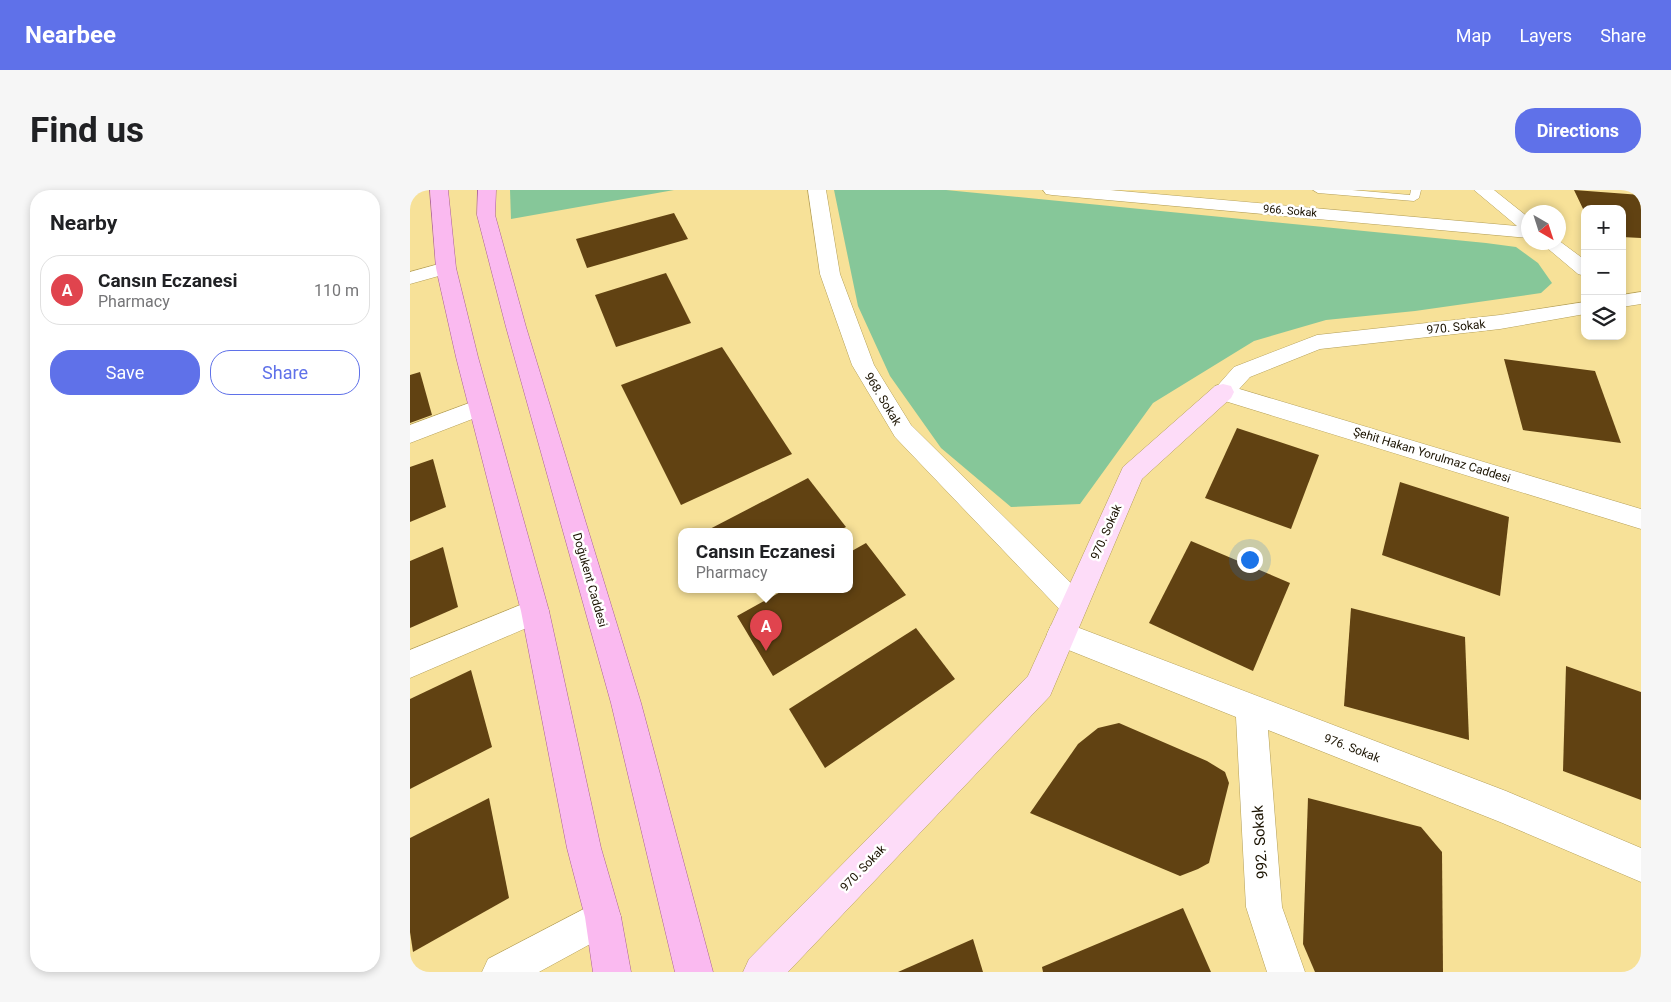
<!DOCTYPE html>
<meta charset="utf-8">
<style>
:root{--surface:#fff;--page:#f6f6f6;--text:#202124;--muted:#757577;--line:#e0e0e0;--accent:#5f71e9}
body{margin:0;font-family:Roboto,sans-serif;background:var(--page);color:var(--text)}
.controls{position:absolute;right:15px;top:15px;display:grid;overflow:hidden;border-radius:10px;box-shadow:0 2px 8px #0003}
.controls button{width:45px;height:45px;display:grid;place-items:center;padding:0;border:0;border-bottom:1px solid var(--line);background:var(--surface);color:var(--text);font:25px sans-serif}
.compass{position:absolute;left:1111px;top:15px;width:45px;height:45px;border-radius:50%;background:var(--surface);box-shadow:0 2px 8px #0003;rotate:141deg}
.you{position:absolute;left:839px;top:369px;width:18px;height:18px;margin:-12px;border:4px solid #fff;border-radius:50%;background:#1a73e8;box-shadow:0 0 0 8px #1a73e833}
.badge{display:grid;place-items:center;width:32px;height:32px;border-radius:50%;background:var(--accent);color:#fff;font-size:16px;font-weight:700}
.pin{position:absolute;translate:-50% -41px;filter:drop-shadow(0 1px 2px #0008)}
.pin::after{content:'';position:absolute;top:26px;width:18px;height:15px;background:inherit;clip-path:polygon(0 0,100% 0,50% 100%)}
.popup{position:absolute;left:268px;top:338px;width:175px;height:65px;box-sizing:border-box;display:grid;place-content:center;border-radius:10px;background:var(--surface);filter:drop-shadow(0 1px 4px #0005);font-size:16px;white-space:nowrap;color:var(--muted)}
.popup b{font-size:19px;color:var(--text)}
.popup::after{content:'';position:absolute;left:50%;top:100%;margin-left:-10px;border:10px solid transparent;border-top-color:var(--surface)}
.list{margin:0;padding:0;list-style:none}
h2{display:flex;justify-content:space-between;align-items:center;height:65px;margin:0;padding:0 20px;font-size:21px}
h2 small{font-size:16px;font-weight:400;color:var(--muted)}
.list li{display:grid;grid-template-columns:32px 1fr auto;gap:15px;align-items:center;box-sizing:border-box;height:70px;margin:0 10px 10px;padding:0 10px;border:1px solid var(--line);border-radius:20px}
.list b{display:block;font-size:19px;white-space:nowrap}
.list p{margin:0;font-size:16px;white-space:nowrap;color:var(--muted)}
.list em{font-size:16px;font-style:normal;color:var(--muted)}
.actions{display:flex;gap:10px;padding:15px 20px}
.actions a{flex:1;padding:11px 0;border:1px solid var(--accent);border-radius:20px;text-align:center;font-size:18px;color:var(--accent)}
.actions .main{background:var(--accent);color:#fff}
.icon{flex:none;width:28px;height:28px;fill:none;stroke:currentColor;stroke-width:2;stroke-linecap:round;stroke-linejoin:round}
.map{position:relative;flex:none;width:1231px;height:782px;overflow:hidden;border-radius:20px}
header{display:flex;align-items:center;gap:30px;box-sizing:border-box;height:70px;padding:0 25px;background:var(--accent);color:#fff}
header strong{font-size:24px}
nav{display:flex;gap:28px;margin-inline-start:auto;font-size:18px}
.intro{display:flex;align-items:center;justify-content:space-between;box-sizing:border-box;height:120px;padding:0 30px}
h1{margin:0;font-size:35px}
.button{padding:12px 22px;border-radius:20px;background:var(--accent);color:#fff;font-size:18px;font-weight:700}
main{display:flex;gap:30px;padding:0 30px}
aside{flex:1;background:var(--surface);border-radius:20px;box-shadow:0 2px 8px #0003}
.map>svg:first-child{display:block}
</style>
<header>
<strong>Nearbee</strong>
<nav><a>Map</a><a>Layers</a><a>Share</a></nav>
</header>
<div class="intro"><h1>Find us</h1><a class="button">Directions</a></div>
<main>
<aside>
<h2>Nearby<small></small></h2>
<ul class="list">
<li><span class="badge" style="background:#e0444e">A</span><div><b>Cansın Eczanesi</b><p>Pharmacy</p></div><em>110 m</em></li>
</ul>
<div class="actions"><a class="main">Save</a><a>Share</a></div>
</aside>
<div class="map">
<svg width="1231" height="782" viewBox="0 0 1231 782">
<rect width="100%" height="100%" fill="#f7e198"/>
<g fill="#86c799">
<polygon points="100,0 264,0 101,29"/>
<polygon points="424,0 536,0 1076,53 1106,57 1128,73 1142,93 1131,103 1005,121 916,130 844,151 743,213 670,314 601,317 531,258 480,186 448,116"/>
</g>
<g fill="#614212">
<polygon points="1164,0 1231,5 1231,48 1212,47 1212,19 1175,19 1175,23"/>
<polygon points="264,23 278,49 177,78 166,49"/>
<polygon points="256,83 281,133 206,157 185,105"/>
<polygon points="312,157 382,264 271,315 211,195"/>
<polygon points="1094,169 1185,181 1211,253 1113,240"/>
<polygon points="10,182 22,225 0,233 0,185"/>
<polygon points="827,238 909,265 881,339 795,308"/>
<polygon points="23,269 36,317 0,332 0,277"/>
<polygon points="398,288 436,337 426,342 294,342"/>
<polygon points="990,292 1099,327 1090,406 972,365"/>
<polygon points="781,351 880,393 843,481 739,433"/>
<polygon points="456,353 496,405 363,486 327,426 374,400 440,400 440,362"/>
<polygon points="33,357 48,417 0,438 0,371"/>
<polygon points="941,418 1055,447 1059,550 934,516"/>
<polygon points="506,438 545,489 415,578 379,519"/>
<polygon points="1156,476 1231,502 1231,610 1153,581"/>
<polygon points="61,480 82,557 0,599 0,509"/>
<polygon points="709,533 797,571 815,582 819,593 799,673 788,679 770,686 620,623 668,554 688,538"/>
<polygon points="79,608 99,708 3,762 0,742 0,648"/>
<polygon points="898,608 1011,637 1032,662 1033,782 905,782 893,754"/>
<polygon points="773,718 801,782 633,782 632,777"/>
<polygon points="563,749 573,782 488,782"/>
</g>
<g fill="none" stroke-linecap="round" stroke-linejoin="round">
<g stroke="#b49f58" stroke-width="1">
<polygon id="service" points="903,0 942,0 1000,5 1001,0 1011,0 1009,8 1004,11 908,3"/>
</g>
<g stroke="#b49f58" stroke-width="1">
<g id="minor">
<polygon points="398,0 416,0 430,84 464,175 501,235 674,406 678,415 674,424 664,427 654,424 485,247 442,175 410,84"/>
<polygon points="633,0 700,0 1107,36 1064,0 1084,0 1118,27 1118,48 642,5 636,4"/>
<polygon points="1148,50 1175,70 1175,86 1168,84 1130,52 1148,52"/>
<polygon points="36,72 43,74 46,78 43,82 0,94 0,82"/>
<polygon points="1231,102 1231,114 1212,117 1212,105"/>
<polygon points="1175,112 1175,124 1090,139 910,159 840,187 821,208 813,210 805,208 802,202 824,177 907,145 1090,125"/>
<polygon points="70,209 78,211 82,217 78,223 0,253 0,235"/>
<polygon points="125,409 135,412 139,421 135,430 0,488 0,460"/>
<polygon points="651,431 1096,601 1231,658 1231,692 1090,632 858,540 872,717 895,782 857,782 836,717 826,527 641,453 637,444 641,435"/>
<polygon points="193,709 206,714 211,727 206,740 129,782 72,782 78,769"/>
</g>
</g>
<g stroke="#b49f58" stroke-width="1">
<polygon id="tertiary" points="813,194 1231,319 1231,339 805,208 802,202 805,196"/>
</g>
<g stroke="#b49f58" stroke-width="1">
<polygon id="secondary" points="813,194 821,196 824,202 821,208 732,289 640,506 378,782 333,782 339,769 618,486 713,277 805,196"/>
</g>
<g stroke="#aa6196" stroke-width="1">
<g id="primary">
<polygon points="20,0 38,0 46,78 68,167 139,421 191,658 211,727 221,782 183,782 175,727 157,658 111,421 46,167 26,78"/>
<polygon points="68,0 86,0 85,25 116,137 231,513 303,782 265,782 201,513 96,137 67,25"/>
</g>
</g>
<use href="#service" fill="#fff" fill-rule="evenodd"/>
<use href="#minor" fill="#fff" fill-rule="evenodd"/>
<use href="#tertiary" fill="#fff" fill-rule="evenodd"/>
<use href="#secondary" fill="#fddcf8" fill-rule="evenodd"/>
<use href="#primary" fill="#fabaf0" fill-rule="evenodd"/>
</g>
<g text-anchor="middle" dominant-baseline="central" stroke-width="5" stroke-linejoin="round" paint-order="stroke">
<g font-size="11" fill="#1a1200" stroke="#fff">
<text transform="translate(880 21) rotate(5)">966. Sokak</text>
</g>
<g font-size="12" fill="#1a1200" stroke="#fff">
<text transform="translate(1046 137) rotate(-6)">970. Sokak</text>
<text transform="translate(473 209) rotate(59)">968. Sokak</text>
<text transform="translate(1022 265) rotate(17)">Şehit Hakan Yorulmaz Caddesi</text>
<text transform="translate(696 342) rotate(-66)">970. Sokak</text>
<text transform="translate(180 390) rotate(74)">Doğukent Caddesi</text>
<text transform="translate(942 558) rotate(21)">976. Sokak</text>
<text transform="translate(453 678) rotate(-46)">970. Sokak</text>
</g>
<g font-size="15" fill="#1a1200" stroke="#fff">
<text transform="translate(850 652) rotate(-94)">992. Sokak</text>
</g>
</g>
</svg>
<div class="controls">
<button>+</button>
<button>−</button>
<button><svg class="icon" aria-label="layers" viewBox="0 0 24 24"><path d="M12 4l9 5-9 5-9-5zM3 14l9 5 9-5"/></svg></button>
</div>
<svg class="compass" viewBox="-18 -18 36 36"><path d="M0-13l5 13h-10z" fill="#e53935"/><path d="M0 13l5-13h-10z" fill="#757577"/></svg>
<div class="you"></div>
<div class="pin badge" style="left:356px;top:461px;background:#e0444e">A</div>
<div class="popup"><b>Cansın Eczanesi</b>Pharmacy</div>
</div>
</main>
